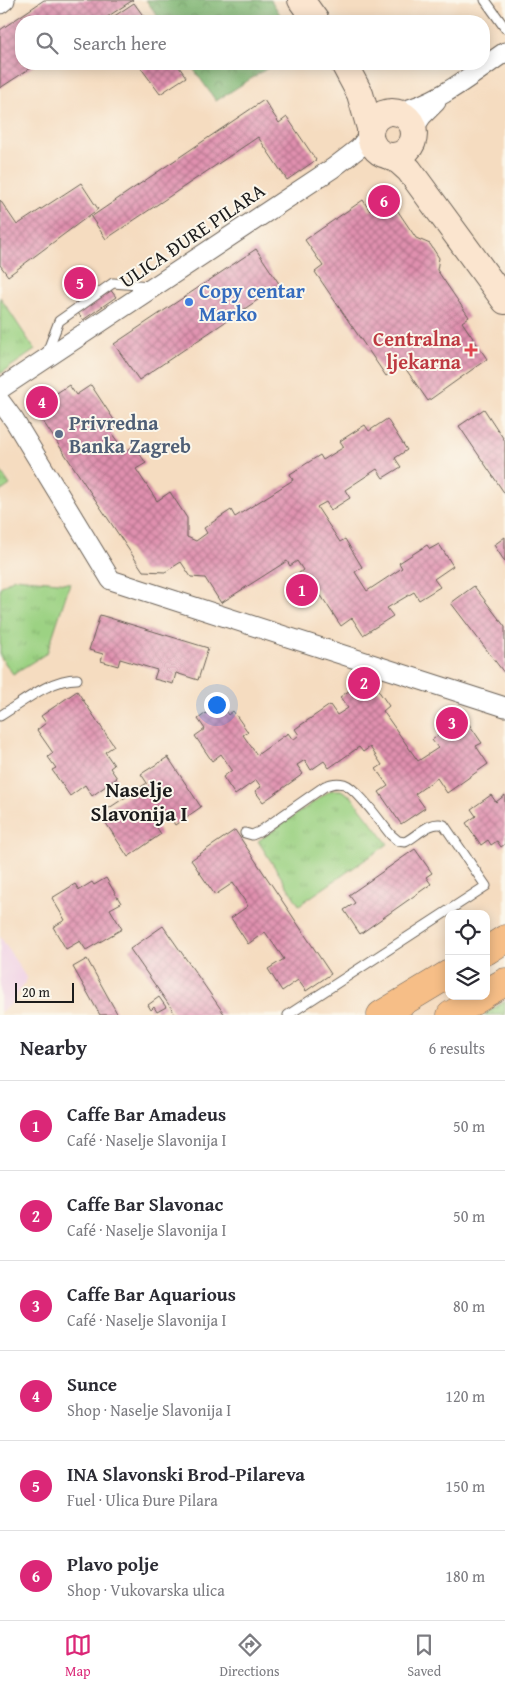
<!DOCTYPE html>
<meta charset="utf-8">
<style>
:root{--surface:#fff;--page:#f7f7f7;--text:#2b2b33;--muted:#7c7c81;--line:#e1e1e2;--accent:#db2777}
body{margin:0;font-family:"Gentium Book Plus",serif;background:var(--page);color:var(--text)}
.controls{position:absolute;right:15px;bottom:15px;display:grid;overflow:hidden;border-radius:10px;box-shadow:0 2px 12px #0003}
.controls button{width:45px;height:45px;display:grid;place-items:center;padding:0;border:0;border-bottom:1px solid var(--line);background:var(--surface);color:var(--text);font:25px sans-serif}
.scale{position:absolute;left:15px;bottom:12px;width:59px;box-sizing:border-box;padding-left:5px;border:2px solid #1c1c1c;border-top:0;font-size:14px;line-height:18px;white-space:nowrap;color:#1c1c1c;-webkit-text-stroke:4px #fbf7ec;paint-order:stroke}
.you{position:absolute;left:216px;top:704px;width:18px;height:18px;margin:-12px;border:4px solid #fff;border-radius:50%;background:#1a73e8;box-shadow:0 0 0 8px #1a73e833}
.badge{display:grid;place-items:center;width:32px;height:32px;border-radius:50%;background:var(--accent);color:#fff;font-size:16px;font-weight:700}
.pin{position:absolute;translate:-50% -50%;border:2px solid #fff;box-shadow:0 1px 5px #0006}
.list{margin:0;padding:0;list-style:none}
h2{display:flex;justify-content:space-between;align-items:center;height:65px;margin:0;padding:0 20px;font-size:21px}
h2 small{font-size:16px;font-weight:400;color:var(--muted)}
.list li{display:grid;grid-template-columns:32px 1fr auto;gap:15px;align-items:center;box-sizing:border-box;height:90px;padding:0 20px;border-top:1px solid var(--line)}
.list b{display:block;font-size:19px;white-space:nowrap}
.list p{margin:0;font-size:16px;white-space:nowrap;color:var(--muted)}
.list em{font-size:16px;font-style:normal;color:var(--muted)}
.icon{flex:none;width:28px;height:28px;fill:none;stroke:currentColor;stroke-width:2;stroke-linecap:round;stroke-linejoin:round}
.map{position:relative;flex:none;width:505px;height:1015px;overflow:hidden}
.search{position:absolute;background:var(--surface);box-shadow:0 2px 12px #0003;left:15px;right:15px;top:15px;height:55px;display:flex;align-items:center;gap:12px;box-sizing:border-box;padding:0 18px;border-radius:20px;color:var(--muted);font-size:19px}
.sheet{height:605px;background:var(--surface)}
nav{display:flex;justify-content:space-around;align-items:center;box-sizing:border-box;height:70px;border-top:1px solid var(--line);background:var(--surface);font-size:14px;color:var(--muted)}
nav a{display:grid;justify-items:center;gap:2px}
nav .on{color:var(--accent)}
.map>svg:first-child{display:block}
</style>
<div class="map">
<svg width="505" height="1015" viewBox="0 0 505 1015">
<defs>
<pattern id="grass-dots" width="8" height="8" patternUnits="userSpaceOnUse" patternTransform="scale(1.25)"><rect width="8" height="8" fill="#9cd283"/><path d="M2 2h.1M6 6h.1" fill="none" stroke="#86b471" stroke-width="1.8" stroke-linecap="round"/></pattern>
<pattern id="forest-crowns" width="20" height="18" patternUnits="userSpaceOnUse" patternTransform="scale(1.25)"><rect width="20" height="18" fill="#7db471"/><path d="M2 6a3 3 0 1 1 6 0M12 15a3 3 0 1 1 6 0" fill="none" stroke="#66925c"/></pattern>
<pattern id="park-tufts" width="24" height="20" patternUnits="userSpaceOnUse" patternTransform="scale(1.25)"><rect width="24" height="20" fill="#9cd283"/><path d="M3 7l-1-3M5 7V3M7 7l1-3M15 17l-1-3M17 17v-4M19 17l1-3" fill="none" stroke="#86b471"/></pattern>
<pattern id="building-cross-hatch" width="8" height="8" patternUnits="userSpaceOnUse" patternTransform="scale(1.25)"><rect width="8" height="8" fill="#e090af"/><path d="M0 0l8 8M0 8l8-8" fill="none" stroke="#b5758e"/></pattern>
</defs>
<rect width="100%" height="100%" fill="#fbf7ec"/>
<filter id="ink" filterUnits="userSpaceOnUse"><feTurbulence type="fractalNoise" baseFrequency=".02" numOctaves="2"/><feDisplacementMap in="SourceGraphic" scale="10" xChannelSelector="R" yChannelSelector="G"/><feConvolveMatrix kernelMatrix="1 2 1 2 8 2 1 2 1" color-interpolation-filters="sRGB"/></filter>
<filter id="wash" filterUnits="userSpaceOnUse"><feTurbulence type="fractalNoise" baseFrequency=".0096" numOctaves="4" result="noise"/><feDisplacementMap in="SourceGraphic" scale="20" xChannelSelector="R" yChannelSelector="G"/><feGaussianBlur stdDeviation="1.12" result="paint"/><feColorMatrix in="noise" values="0 0 0 0 0 0 0 0 0 0 0 0 0 0 0 0 0 1.4 0 .05"/><feComposite in="paint" operator="in"/></filter>
<g filter="url(#wash)">
<rect width="100%" height="100%" fill="#f5dcc0"/>
<polygon fill="#f0d0e5" points="0,936 27,979 10,1005 0,1012"/>
<polygon fill="url(#grass-dots)" stroke="#5c7750" points="505,1001 505,1015 483,1015"/>
<g fill="url(#forest-crowns)" stroke="#4c6846">
<polygon points="146,0 271,0 284,21 161,21"/>
<polygon points="190,64 274,64 216,101"/>
</g>
<g fill="url(#park-tufts)" stroke="#5c7750">
<polygon points="0,297 35,350 0,374"/>
<polygon points="0,470 10,485 0,492"/>
<polygon points="14,578 70,583 47,653 13,674 0,656 0,587"/>
<polygon points="331,790 341,790 351,796 388,844 299,905 258,841"/>
</g>
<g id="blocks">
<g fill="url(#building-cross-hatch)">
<polygon points="44,0 133,0 101,21 21,21 21,64 37,64 0,88 0,30"/>
<polygon points="134,3 147,21 107,21"/>
<polygon points="138,64 177,64 186,77 160,94"/>
<polygon points="264,100 279,123 287,117 316,160 287,180 258,137 106,239 91,217"/>
<polygon points="81,183 98,209 8,276 0,265 0,200 17,225"/>
<polygon points="389,198 416,238 430,244 439,258 437,270 469,317 462,322 487,359 428,401 403,365 386,376 315,272 323,266 305,240 363,200 370,211"/>
<polygon points="256,249 280,285 139,380 114,344"/>
<polygon points="83,270 94,284 76,297 66,282"/>
<polygon points="106,284 116,297 83,320 74,307"/>
<polygon points="69,385 76,395 91,385 118,426 110,431 125,452 134,446 146,463 136,469 157,501 170,492 187,518 187,537 196,541 207,533 204,528 231,510 235,517 293,480 290,474 320,455 323,460 344,447 340,441 365,425 369,431 387,419 407,450 395,458 401,467 383,478 377,469 345,490 350,498 331,510 326,502 317,507 340,542 345,539 362,567 355,572 367,591 402,568 399,563 427,545 430,549 439,544 453,566 434,579 440,587 419,600 414,592 387,608 393,616 363,635 352,618 341,626 316,588 310,592 298,574 303,570 297,561 290,566 287,561 221,603 205,578 191,577 181,562 165,572 143,571 34,408"/>
<polygon points="484,409 505,441 505,494 459,426"/>
<polygon points="505,537 505,562 494,545"/>
<polygon points="474,586 505,627 505,674 451,603"/>
<polygon points="100,615 208,648 198,680 176,673 173,684 154,679 157,670 120,659 118,666 101,661 103,654 89,650"/>
<polygon points="369,677 389,706 383,711 418,761 438,748 432,740 464,717 482,743 476,746 488,764 447,793 437,778 415,794 425,808 401,824 379,792 388,786 376,769 382,765 370,747 363,752 359,747 329,768 324,761 311,770 305,760 297,765 303,774 263,802 255,791 261,787 256,780 235,795 223,777 232,770 221,754 212,761 195,736 205,729 198,719 220,703 228,715 233,711 248,732 243,735 257,755 288,733 293,740 299,735 295,729 330,705 337,715 348,708 340,697"/>
<polygon points="77,691 114,746 105,752 114,765 110,768 117,778 92,796 85,785 70,796 52,770 56,768 48,757 53,753 37,730 46,723 41,716"/>
<polygon points="168,757 201,807 175,825 168,814 154,823 161,834 128,857 100,814 147,783 141,774"/>
<polygon points="491,795 496,802 505,795 505,844 501,847 497,841 491,845 488,840 481,845 466,823 476,816 471,809"/>
<polygon points="235,830 331,974 306,991 298,980 282,991 268,969 284,959 265,932 248,944 231,918 248,906 233,883 215,895 191,860"/>
<polygon points="415,849 432,873 426,877 431,884 360,934 344,910 355,903 349,895"/>
<polygon points="106,878 121,903 110,909 122,929 86,950 80,941 66,949 53,927 65,920 52,898 75,884 79,890 92,882 94,885"/>
<polygon points="163,926 225,1015 176,1015 130,949"/>
<polygon points="87,959 118,1015 100,1015 73,967"/>
<polygon points="159,997 166,1007 157,1012 154,1007 151,1010 148,1005"/>
</g>
</g>
</g>
<g filter="url(#ink)">
<use href="#blocks" fill-opacity="0" stroke="#685f55" stroke-width="1"/>
<g fill="none" stroke-linecap="round" stroke-linejoin="round">
<g stroke="#685f55" stroke-width="11">
<g id="lane">
<polyline points="485,0 505,28"/>
<polyline points="46,355 59,321 113,283 150,286"/>
<path d="M0,716C23,702 50,679 77,679"/>
<path d="M245,833L252,835L259,832L325,786C331,784 336,782 344,784C357,788 381,823 391,835L398,841L405,842C417,836 430,820 444,825L486,886L288,1015"/>
</g>
</g>
<g stroke="#685f55" stroke-width="21">
<g id="street">
<polyline points="0,4 5,0"/>
<path d="M398,112C439,103 471,75 505,52"/>
<polyline points="414,128 422,116 436,102"/>
<polyline points="0,389 333,168 359,148 370,134"/>
<polyline points="0,401 14,420 111,580 505,707"/>
</g>
</g>
<g stroke="#685f55" stroke-width="28">
<g id="secondary">
<polyline points="301,0 316,21"/>
<polyline points="344,64 360,94 370,128"/>
<circle cx="392" cy="134" r="22"/>
<polyline points="389,156 399,161 409,170 505,301"/>
</g>
</g>
<g stroke="#685f55" stroke-width="29">
<g id="primary">
<polyline points="486,951 505,939"/>
<polyline points="486,993 505,982"/>
<polyline points="381,1015 449,974"/>
<polyline points="451,1015 482,996"/>
</g>
</g>
<use href="#lane" stroke="#fff" stroke-width="9"/>
<use href="#street" stroke="#fff" stroke-width="19"/>
<use href="#secondary" stroke="#fbe5cf" stroke-width="26"/>
<use href="#primary" stroke="#f6be87" stroke-width="28"/>
</g>
</g>
<circle fill="#3f7fe0" stroke="#fbf7ec" stroke-width="2" cx="189" cy="302" r="5"/>
<path fill="#e0444e" stroke="#fbf7ec" stroke-width="2" d="M468.5 342.5h5v5h5v5h-5v5h-5v-5h-5v-5h5z"/>
<circle fill="#5c6f8a" stroke="#fbf7ec" stroke-width="2" cx="59" cy="434" r="5"/>
<g text-anchor="middle" dominant-baseline="central" stroke-width="4" stroke-linejoin="round" paint-order="stroke">
<g font-size="20" fill="#1c1c1c" stroke="#fbf7ec">
<text transform="translate(192 235) rotate(-34)">ULICA ĐURE PILARA</text>
</g>
<g font-size="20" font-weight="bold" fill="#366cbe" stroke="#fbf7ec" text-anchor="start">
<text x="199" y="290">Copy centar<tspan x="199" dy="23">Marko</tspan></text>
</g>
<g font-size="20" font-weight="bold" fill="#be3a42" stroke="#fbf7ec" text-anchor="end">
<text x="461" y="338">Centralna<tspan x="461" dy="23">ljekarna</tspan></text>
</g>
<g font-size="20" font-weight="bold" fill="#4e5e75" stroke="#fbf7ec" text-anchor="start">
<text x="69" y="422">Privredna<tspan x="69" dy="23">Banka Zagreb</tspan></text>
</g>
<g font-size="21" font-weight="bold" fill="#1c1c1c" stroke="#fbf7ec">
<text x="139" y="789">Naselje<tspan x="139" dy="24">Slavonija I</tspan></text>
</g>
</g>
</svg>
<div class="controls">
<button><svg class="icon" aria-label="locate" viewBox="0 0 24 24"><circle cx="12" cy="12" r="6"/><path d="M12 2v4M12 18v4M2 12h4M18 12h4"/></svg></button>
<button><svg class="icon" aria-label="layers" viewBox="0 0 24 24"><path d="M12 4l9 5-9 5-9-5zM3 14l9 5 9-5"/></svg></button>
</div>
<div class="scale">20 m</div>
<div class="you"></div>
<div class="pin badge" style="left:302px;top:590px">1</div>
<div class="pin badge" style="left:364px;top:683px">2</div>
<div class="pin badge" style="left:452px;top:723px">3</div>
<div class="pin badge" style="left:42px;top:402px">4</div>
<div class="pin badge" style="left:80px;top:283px">5</div>
<div class="pin badge" style="left:384px;top:201px">6</div>
<div class="search"><svg class="icon" aria-label="search" viewBox="0 0 24 24"><circle cx="10" cy="10" r="6"/><path d="M15 15l6 6"/></svg>Search here</div>
</div>
<section class="sheet">
<h2>Nearby<small>6 results</small></h2>
<ul class="list">
<li><span class="badge">1</span><div><b>Caffe Bar Amadeus</b><p>Café · Naselje Slavonija I</p></div><em>50 m</em></li>
<li><span class="badge">2</span><div><b>Caffe Bar Slavonac</b><p>Café · Naselje Slavonija I</p></div><em>50 m</em></li>
<li><span class="badge">3</span><div><b>Caffe Bar Aquarious</b><p>Café · Naselje Slavonija I</p></div><em>80 m</em></li>
<li><span class="badge">4</span><div><b>Sunce</b><p>Shop · Naselje Slavonija I</p></div><em>120 m</em></li>
<li><span class="badge">5</span><div><b>INA Slavonski Brod-Pilareva</b><p>Fuel · Ulica Đure Pilara</p></div><em>150 m</em></li>
<li><span class="badge">6</span><div><b>Plavo polje</b><p>Shop · Vukovarska ulica</p></div><em>180 m</em></li>
</ul>
</section>
<nav>
<a class="on"><svg class="icon" aria-label="map" viewBox="0 0 24 24"><path d="M3 6l6-2 6 2 6-2v14l-6 2-6-2-6 2zM9 4v14M15 6v14"/></svg>Map</a>
<a><svg class="icon" aria-label="directions" viewBox="0 0 24 24"><path d="M12 3l9 9-9 9-9-9zM9 14v-3h6M13 9l2 2-2 2"/></svg>Directions</a>
<a><svg class="icon" aria-label="saved" viewBox="0 0 24 24"><path d="M7 4h10v16l-5-4-5 4z"/></svg>Saved</a>
</nav>
